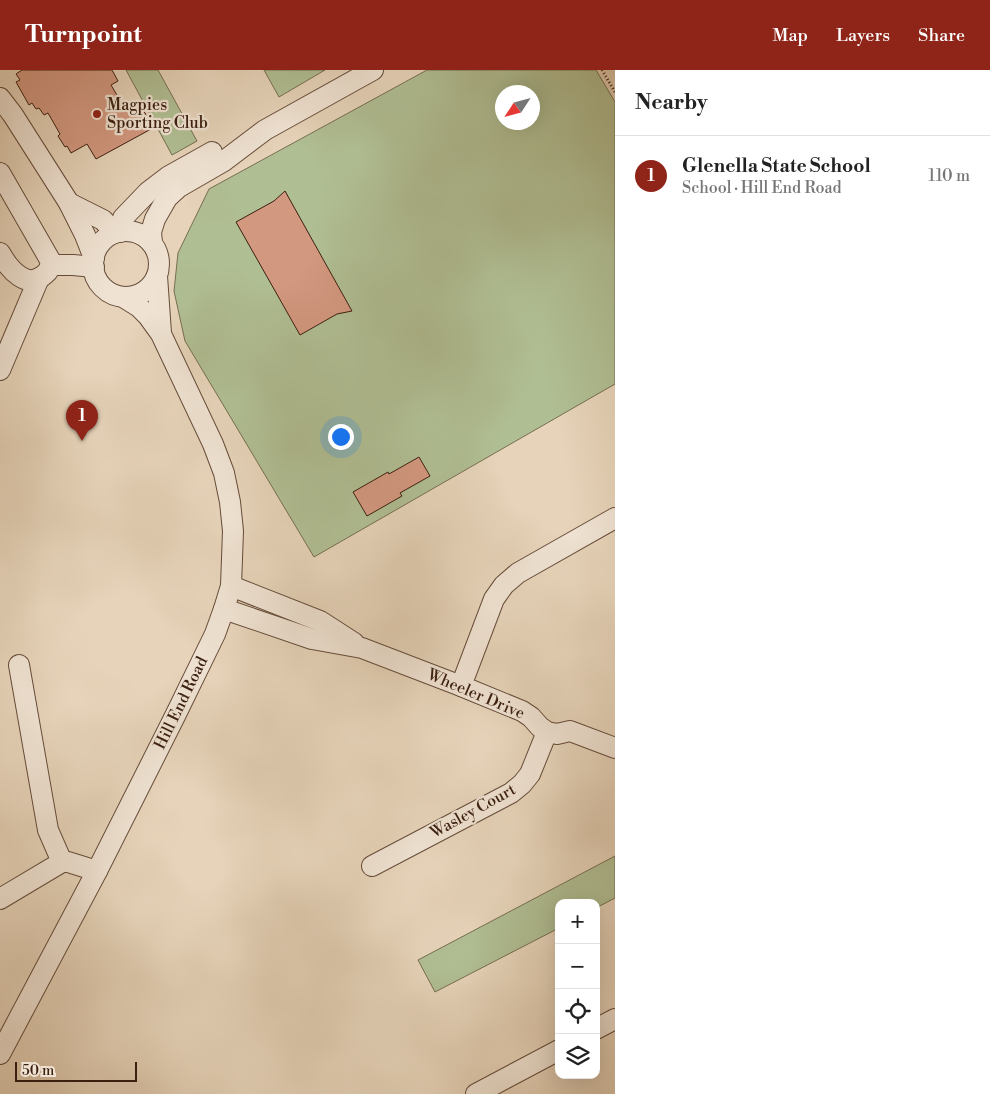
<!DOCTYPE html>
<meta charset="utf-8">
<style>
:root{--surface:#fff;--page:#f2f2f2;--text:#222;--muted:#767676;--line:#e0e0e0;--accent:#8f2418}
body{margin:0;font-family:"Libre Bodoni",serif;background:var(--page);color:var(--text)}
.controls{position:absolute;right:15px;bottom:15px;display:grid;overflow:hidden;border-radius:10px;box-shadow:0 5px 20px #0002}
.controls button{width:45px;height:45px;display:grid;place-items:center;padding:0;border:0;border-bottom:1px solid var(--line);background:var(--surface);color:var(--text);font:25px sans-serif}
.compass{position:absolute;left:495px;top:15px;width:45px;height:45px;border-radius:50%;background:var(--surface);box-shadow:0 5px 20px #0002;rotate:234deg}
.scale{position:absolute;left:15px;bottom:12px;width:122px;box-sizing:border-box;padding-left:5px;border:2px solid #3b1f0f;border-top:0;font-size:14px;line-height:18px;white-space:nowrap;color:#3b1f0f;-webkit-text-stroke:4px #efe2d2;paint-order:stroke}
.you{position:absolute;left:340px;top:366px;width:18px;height:18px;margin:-12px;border:4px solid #fff;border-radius:50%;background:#1a73e8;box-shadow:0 0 0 8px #1a73e833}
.badge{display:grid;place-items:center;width:32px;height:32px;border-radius:50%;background:var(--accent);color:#fff;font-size:16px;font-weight:700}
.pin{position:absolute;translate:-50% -41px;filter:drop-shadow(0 1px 2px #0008)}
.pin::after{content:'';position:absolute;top:26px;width:18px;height:15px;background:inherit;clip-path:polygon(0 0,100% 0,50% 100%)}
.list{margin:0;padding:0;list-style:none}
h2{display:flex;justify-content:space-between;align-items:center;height:65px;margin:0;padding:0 20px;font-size:21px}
h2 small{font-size:16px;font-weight:400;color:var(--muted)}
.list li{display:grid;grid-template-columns:32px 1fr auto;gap:15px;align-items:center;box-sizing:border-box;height:80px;padding:0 20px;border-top:1px solid var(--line)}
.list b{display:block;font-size:19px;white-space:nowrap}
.list p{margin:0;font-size:16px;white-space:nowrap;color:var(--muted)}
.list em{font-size:16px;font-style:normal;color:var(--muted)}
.icon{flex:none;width:28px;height:28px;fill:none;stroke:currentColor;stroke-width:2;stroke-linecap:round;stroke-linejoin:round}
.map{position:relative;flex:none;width:615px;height:1024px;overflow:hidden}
header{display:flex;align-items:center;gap:30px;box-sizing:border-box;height:70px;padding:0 25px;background:var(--accent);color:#fff}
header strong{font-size:24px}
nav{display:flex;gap:28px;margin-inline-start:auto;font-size:18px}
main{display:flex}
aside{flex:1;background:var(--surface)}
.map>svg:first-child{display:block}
</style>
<header>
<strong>Turnpoint</strong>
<nav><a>Map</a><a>Layers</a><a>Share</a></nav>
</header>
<main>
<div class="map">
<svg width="615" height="1024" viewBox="0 0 615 1024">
<rect width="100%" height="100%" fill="#e6d3b9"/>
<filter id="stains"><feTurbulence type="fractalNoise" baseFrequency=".004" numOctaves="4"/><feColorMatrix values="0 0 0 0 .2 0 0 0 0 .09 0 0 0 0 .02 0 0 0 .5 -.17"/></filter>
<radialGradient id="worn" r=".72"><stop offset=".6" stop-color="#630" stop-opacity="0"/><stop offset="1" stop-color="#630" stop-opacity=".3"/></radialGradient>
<g fill="#b0be93" stroke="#766e51" fill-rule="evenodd">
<polygon points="126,0 158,0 197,71 172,85"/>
<polygon points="264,0 325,0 279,27"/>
<path d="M427,0H596L615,32V314L314,487L185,271L174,221L178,183L209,119ZM502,22H532V52H502Z"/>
<polygon points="615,786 615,828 596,838 596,833 559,833 559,858 435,922 418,890"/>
</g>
<g fill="#d39880" stroke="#3b1f0f">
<polygon points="22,0 112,0 118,11 111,15 125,39 139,32 153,58 96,89 87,74 71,83 67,76 65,77 58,66 60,64 48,43 44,45 39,38 36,39 32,33 29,35 16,12 20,10 16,4"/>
<polygon points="285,121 352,241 337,244 300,265 236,152 274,131"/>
<polygon points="419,387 430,406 400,423 402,426 367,446 353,422 388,402 389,404"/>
</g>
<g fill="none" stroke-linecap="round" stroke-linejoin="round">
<g stroke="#664c3a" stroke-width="22">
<g id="minor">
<polyline points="0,28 13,45 69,133 85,165 94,188"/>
<path d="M0,103L50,190C51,195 50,200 45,204C27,221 9,199 0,183"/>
<polyline points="69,133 103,150 115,163"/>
<circle cx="126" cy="194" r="33"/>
<polyline points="120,162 123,148 148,122 169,106 212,82"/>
<polyline points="152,173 151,162 155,149 167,128 179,117 224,91 265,60 373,0"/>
<polyline points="51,195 73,195 94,197"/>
<polyline points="157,206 161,263"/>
<polyline points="0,300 39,208"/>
<polyline points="231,516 320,551 354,573"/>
<polyline points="224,539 312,569 362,578 461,616 522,641 531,647 540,657 547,662 557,664 570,661 615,678"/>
<polyline points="19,595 48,760 62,792"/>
<polyline points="461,616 494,529 504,515 518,503 615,448"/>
<polyline points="372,796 511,723 522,714 530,704 547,662"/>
<polyline points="0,829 62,792 68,792 97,801"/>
<polyline points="596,959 615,949"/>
<polyline points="0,984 97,801 175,646 215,564 224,539 231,516 233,461 230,432 224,403 213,374 161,264 148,246 139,237 123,227"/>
<polyline points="476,1024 559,980"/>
</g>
</g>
<polyline stroke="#3b1f0f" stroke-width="3" stroke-dasharray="1 2.5" stroke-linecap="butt" points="602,0 615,22"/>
<use href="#minor" stroke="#efe2d2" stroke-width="20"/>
</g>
<circle fill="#8f2418" stroke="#efe2d2" stroke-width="2" cx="97" cy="44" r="5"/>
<g text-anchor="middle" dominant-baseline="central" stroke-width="4.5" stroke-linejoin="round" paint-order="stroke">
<g font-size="16" fill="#3b1f0f" stroke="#efe2d2" text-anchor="start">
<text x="107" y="35">Magpies<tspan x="107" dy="18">Sporting Club</tspan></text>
</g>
<g font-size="16" fill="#3b1f0f" stroke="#efe2d2">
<text transform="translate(476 624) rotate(23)">Wheeler Drive</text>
<text transform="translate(181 633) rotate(-64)">Hill End Road</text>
<text transform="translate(473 741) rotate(-29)">Wasley Court</text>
</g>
</g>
<rect width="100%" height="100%" filter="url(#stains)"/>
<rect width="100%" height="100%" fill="url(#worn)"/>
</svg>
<div class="controls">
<button>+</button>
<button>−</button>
<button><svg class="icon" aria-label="locate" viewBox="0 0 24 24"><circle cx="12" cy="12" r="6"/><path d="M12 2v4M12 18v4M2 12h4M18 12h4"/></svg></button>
<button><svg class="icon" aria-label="layers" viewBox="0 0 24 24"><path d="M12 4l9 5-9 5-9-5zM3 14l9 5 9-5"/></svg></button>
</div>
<svg class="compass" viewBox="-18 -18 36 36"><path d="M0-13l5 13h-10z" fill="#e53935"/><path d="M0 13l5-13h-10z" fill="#767676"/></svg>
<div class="scale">50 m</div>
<div class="you"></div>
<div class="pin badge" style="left:82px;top:371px">1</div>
</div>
<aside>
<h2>Nearby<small></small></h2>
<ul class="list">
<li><span class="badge">1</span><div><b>Glenella State School</b><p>School · Hill End Road</p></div><em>110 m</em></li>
</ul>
</aside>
</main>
